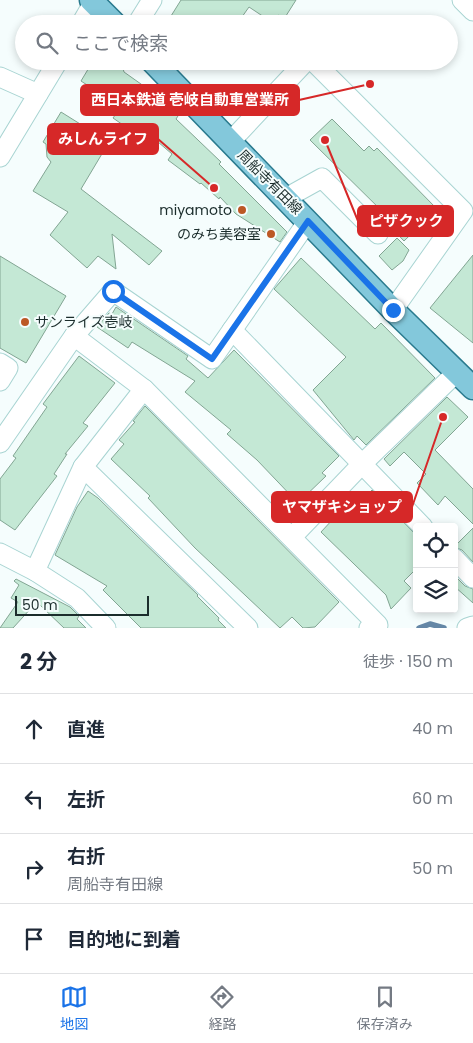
<!DOCTYPE html>
<html lang="ja">
<meta charset="utf-8">
<style>
:root{--surface:#fff;--page:#f2f2f3;--text:#1f2937;--muted:#747a83;--line:#e0e1e3;--accent:#1a73e8}
body{margin:0;font-family:Poppins,"Noto Sans JP",sans-serif;background:var(--page);color:var(--text)}
.controls{position:absolute;right:15px;bottom:15px;display:grid;overflow:hidden;border-radius:5px;box-shadow:0 2px 8px #0003}
.controls button{width:45px;height:45px;display:grid;place-items:center;padding:0;border:0;border-bottom:1px solid var(--line);background:var(--surface);color:var(--text);font:25px sans-serif}
.scale{position:absolute;left:15px;bottom:12px;width:134px;box-sizing:border-box;padding-left:5px;border:2px solid #1b2d2c;border-top:0;font-size:14px;line-height:18px;white-space:nowrap;color:#1b2d2c;-webkit-text-stroke:4px #f5fdfd;paint-order:stroke}
.stop{position:absolute;width:15px;height:15px;margin:-11px;border:4px solid #1a73e8;border-radius:50%;background:#fff}
.stop.end{background:#1a73e8;border-color:#fff;box-shadow:0 1px 5px #0008}
.list{margin:0;padding:0;list-style:none}
h2{display:flex;justify-content:space-between;align-items:center;height:65px;margin:0;padding:0 20px;font-size:21px}
h2 small{font-size:16px;font-weight:400;color:var(--muted)}
.list li{display:grid;grid-template-columns:32px 1fr auto;gap:15px;align-items:center;box-sizing:border-box;height:70px;padding:0 20px;border-top:1px solid var(--line)}
.list b{display:block;font-size:19px;white-space:nowrap}
.list p{margin:0;font-size:16px;white-space:nowrap;color:var(--muted)}
.list em{font-size:16px;font-style:normal;color:var(--muted)}
.icon{flex:none;width:28px;height:28px;fill:none;stroke:currentColor;stroke-width:2;stroke-linecap:round;stroke-linejoin:round}
.map{position:relative;flex:none;width:473px;height:628px;overflow:hidden}
.search{position:absolute;background:var(--surface);box-shadow:0 2px 8px #0003;left:15px;right:15px;top:15px;height:55px;display:flex;align-items:center;gap:12px;box-sizing:border-box;padding:0 18px;border-radius:28px;color:var(--muted);font-size:19px}
.sheet{height:345px;background:var(--surface)}
nav{display:flex;justify-content:space-around;align-items:center;box-sizing:border-box;height:70px;border-top:1px solid var(--line);background:var(--surface);font-size:14px;color:var(--muted)}
nav a{display:grid;justify-items:center;gap:2px}
nav .on{color:var(--accent)}
.map>svg:first-child{display:block}
</style>
<div class="map">
<svg width="473" height="628" viewBox="0 0 473 628">
<rect width="100%" height="100%" fill="#f5fdfd"/>
<g fill="none" stroke-linecap="round" stroke-linejoin="round">
<polyline stroke="#6487a6" stroke-width="5.5" points="419,628 430,624 444,628"/>
</g>
<g fill="#c4e8d5" stroke="#82a593">
<polygon points="181,0 296,0 284,19 278,15 273,23 249,7 237,24 166,24"/>
<polygon points="93,61 115,61 122,65 124,72 148,89 146,91 178,116 176,119 221,162 219,164 287,232 280,242 236,214 220,197 219,199 201,183 200,184 168,160 172,154 143,129 139,136 113,118 121,107 81,81"/>
<polygon points="61,112 109,142 81,189 162,251 149,265 112,234 116,269 98,256 87,268 50,235 68,212 33,191 51,162 47,157 46,144 43,142"/>
<polygon points="332,119 364,151 369,146 374,151 377,148 437,209 404,241 387,223 391,220 310,140"/>
<polygon points="397,238 409,250 403,261 392,270 379,256"/>
<polygon points="473,255 473,343 430,308"/>
<polygon points="0,256 66,296 26,363 0,348"/>
<polygon points="301,258 375,329 381,323 435,378 366,445 357,436 354,440 313,390 346,357 274,289"/>
<polygon points="116,307 188,356 186,359 208,378 234,350 339,456 322,473 326,476 298,503 257,460 227,434 231,430 185,392 195,381 132,342 128,348 97,327 109,313 112,314"/>
<polygon points="79,356 115,383 83,423 88,426 65,454 67,454 54,474 57,476 15,530 0,520 0,479 16,458 13,456 47,407 43,404"/>
<polygon points="447,397 468,417 435,450 473,489 473,524 445,496 438,505 417,483 426,474 404,452 390,466 384,459"/>
<polygon points="145,406 339,602 315,627 303,628 292,617 280,628 195,548 148,498 150,496 111,459 124,444 119,440 135,422 133,421"/>
<polygon points="372,490 417,536 417,568 404,581 411,588 391,609 386,595 321,532 347,504 352,510"/>
<polygon points="88,491 98,498 198,595 197,596 219,618 218,620 226,628 141,628 103,590 107,586 55,555 77,507"/>
<polygon points="473,528 473,562 462,550 454,547"/>
<polygon points="454,575 465,586 473,589 473,603 454,586"/>
<polygon points="16,579 70,607 79,616 77,619 86,628 64,628 40,605 38,609 33,606 13,628 0,628 18,602 11,598 19,585 14,581"/>
</g>
<g fill="none" stroke-linecap="round" stroke-linejoin="round">
<g stroke="#a8d4d2" stroke-width="21">
<g id="minor">
<polyline points="462,0 473,11"/>
<polyline points="81,24 95,0"/>
<polyline points="137,24 152,0"/>
<polyline points="313,61 463,211 393,310"/>
<polyline points="0,77 38,94"/>
<polyline points="230,142 306,61"/>
<polyline points="0,157 58,61"/>
<polyline points="286,198 322,178 378,234"/>
<polyline points="232,330 423,527"/>
<polyline points="74,336 144,389 378,625 369,628"/>
<polyline points="0,363 8,368 0,381"/>
<polyline points="0,443 74,336 113,291 212,359 308,221"/>
<polyline points="83,467 248,628"/>
<polyline points="292,537 362,464 457,372"/>
<polyline points="0,553 35,571 77,598 106,628"/>
<polyline points="454,558 473,578"/>
<polyline points="35,571 83,467 144,389"/>
<polyline points="467,628 473,626"/>
</g>
</g>
<g stroke="#297a8e" stroke-width="25">
<g id="major">
<polyline points="91,0 115,24"/>
<polyline points="152,61 393,310 473,388"/>
</g>
</g>
<use href="#minor" stroke="#fff" stroke-width="19"/>
<use href="#major" stroke="#83c8db" stroke-width="22"/>
</g>
<g fill="none" stroke-linecap="round" stroke-linejoin="round">
<polyline stroke="#1a73e8" stroke-width="6" points="113,291 212,359 308,221 393,310"/>
</g>
<g fill="#bc5825" stroke="#f5fdfd" stroke-width="2">
<circle cx="242" cy="210" r="5"/>
<circle cx="271" cy="234" r="5"/>
<circle cx="25" cy="322" r="5"/>
</g>
<g text-anchor="middle" dominant-baseline="central" stroke-width="4" stroke-linejoin="round" paint-order="stroke">
<g font-size="14" fill="#1b2d2c" stroke="#f5fdfd">
<text transform="translate(270 182) rotate(45)">周船寺有田線</text>
</g>
<g font-size="14" fill="#1b2d2c" stroke="#f5fdfd" text-anchor="end">
<text x="232" y="210">miyamoto</text>
<text x="261" y="234">のみち美容室</text>
<text x="35" y="322" text-anchor="start">サンライズ壱岐</text>
</g>
</g>
<path fill="none" stroke="#d62828" stroke-width="2" d="M370 84L299 100M214 188L158 139M325 140L358 221M443 417L412 507"/>
<g fill="#d62828" stroke="#f5fdfd" stroke-width="2">
<circle cx="370" cy="84" r="5"/>
<circle cx="214" cy="188" r="5"/>
<circle cx="325" cy="140" r="5"/>
<circle cx="443" cy="417" r="5"/>
</g>
<g fill="#d62828" stroke="#d62828" stroke-width="2">
<rect x="81" y="85" width="218" height="30" rx="5"/>
<rect x="48" y="124" width="110" height="30" rx="5"/>
<rect x="358" y="206" width="95" height="30" rx="5"/>
<rect x="272" y="492" width="140" height="30" rx="5"/>
</g>
<g font-size="15" text-anchor="middle" font-weight="bold" fill="#fff">
<text x="190" y="105">西日本鉄道 壱岐自動車営業所</text>
<text x="103" y="144">みしんライフ</text>
<text x="406" y="226">ピザクック</text>
<text x="342" y="512">ヤマザキショップ</text>
</g>
</svg>
<div class="controls">
<button><svg class="icon" aria-label="locate" viewBox="0 0 24 24"><circle cx="12" cy="12" r="6"/><path d="M12 2v4M12 18v4M2 12h4M18 12h4"/></svg></button>
<button><svg class="icon" aria-label="layers" viewBox="0 0 24 24"><path d="M12 4l9 5-9 5-9-5zM3 14l9 5 9-5"/></svg></button>
</div>
<div class="scale">50 m</div>
<div class="stop" style="left:113px;top:291px"></div>
<div class="stop end" style="left:393px;top:310px"></div>
<div class="search"><svg class="icon" aria-label="search" viewBox="0 0 24 24"><circle cx="10" cy="10" r="6"/><path d="M15 15l6 6"/></svg>ここで検索</div>
</div>
<section class="sheet">
<h2>2 分<small>徒歩 · 150 m</small></h2>
<ul class="list">
<li><svg class="icon" aria-label="ahead" viewBox="0 0 24 24"><path d="M12 20V5M6 11l6-6 6 6"/></svg><div><b>直進</b></div><em>40 m</em></li>
<li><svg class="icon" aria-label="left" viewBox="0 0 24 24"><path d="M17 20v-9H6M10 6l-5 5 5 5"/></svg><div><b>左折</b></div><em>60 m</em></li>
<li><svg class="icon" aria-label="right" viewBox="0 0 24 24"><path d="M7 20v-9h11M14 6l5 5-5 5"/></svg><div><b>右折</b><p>周船寺有田線</p></div><em>50 m</em></li>
<li><svg class="icon" aria-label="arrive" viewBox="0 0 24 24"><path d="M6 21V4h12l-3 4 3 4H6"/></svg><div><b>目的地に到着</b></div></li>
</ul>
</section>
<nav>
<a class="on"><svg class="icon" aria-label="map" viewBox="0 0 24 24"><path d="M3 6l6-2 6 2 6-2v14l-6 2-6-2-6 2zM9 4v14M15 6v14"/></svg>地図</a>
<a><svg class="icon" aria-label="directions" viewBox="0 0 24 24"><path d="M12 3l9 9-9 9-9-9zM9 14v-3h6M13 9l2 2-2 2"/></svg>経路</a>
<a><svg class="icon" aria-label="saved" viewBox="0 0 24 24"><path d="M7 4h10v16l-5-4-5 4z"/></svg>保存済み</a>
</nav>
